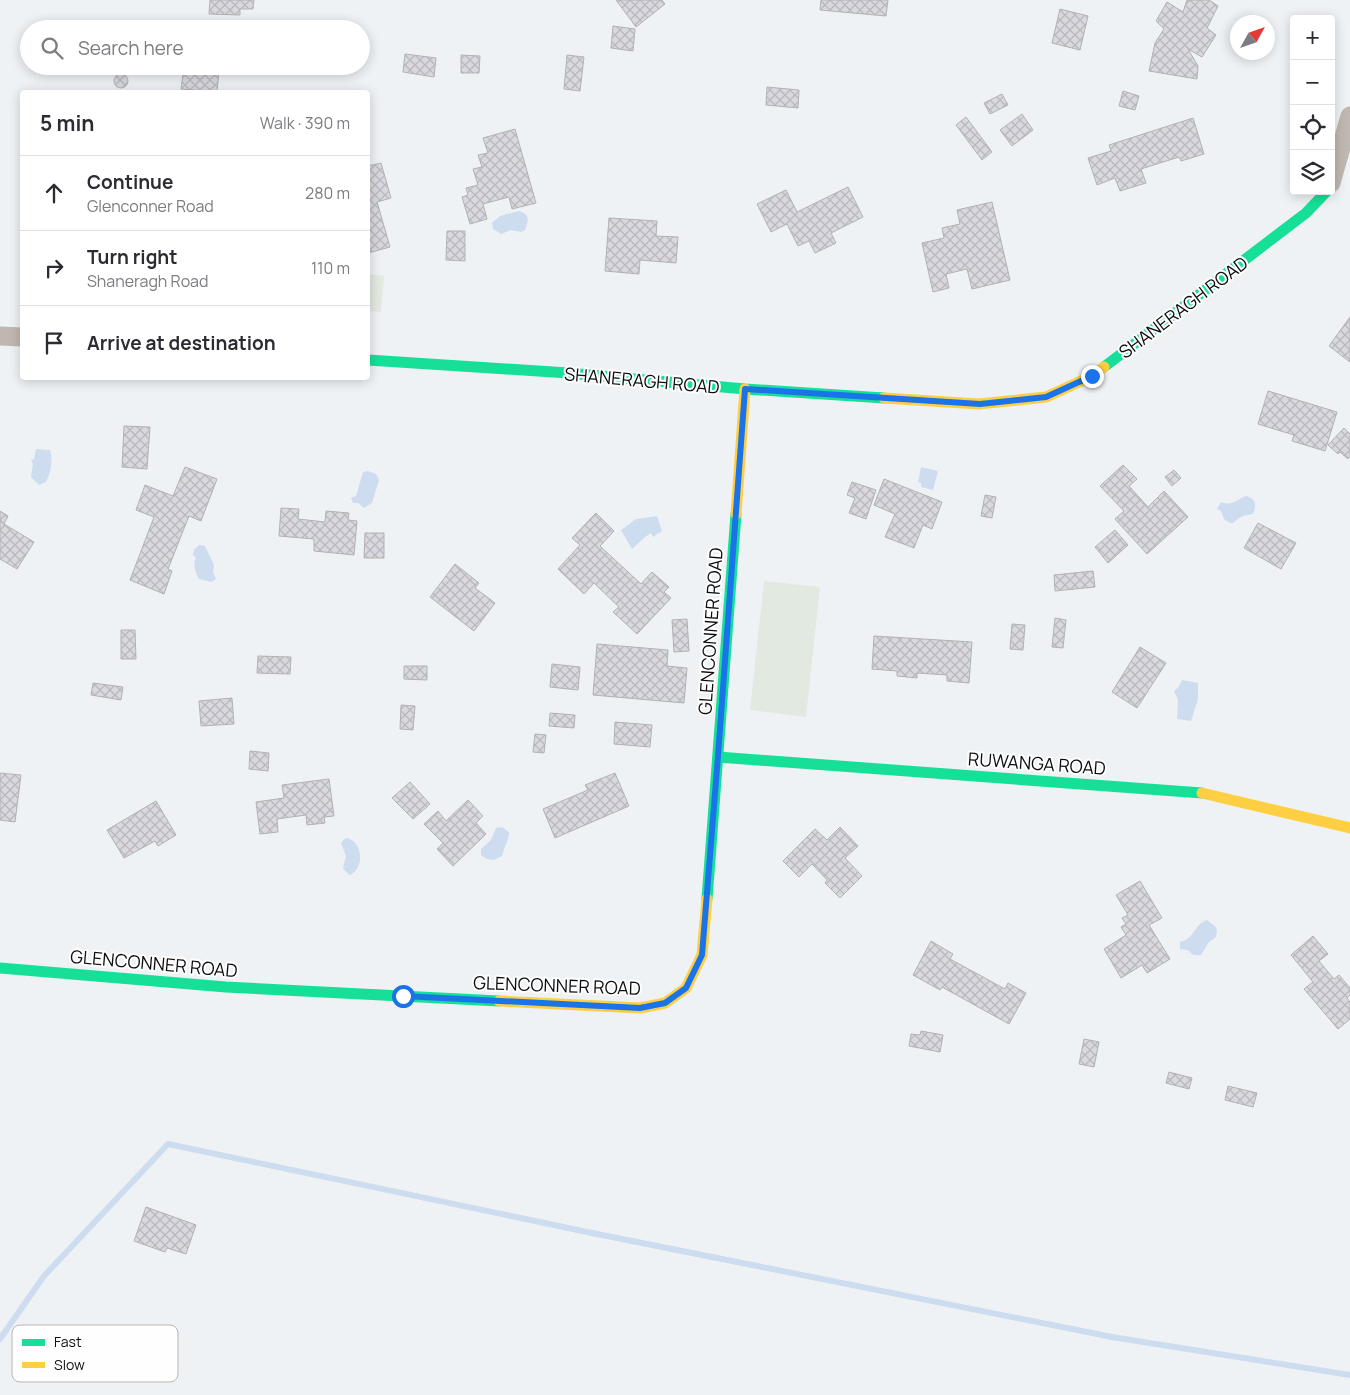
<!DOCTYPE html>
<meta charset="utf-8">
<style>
:root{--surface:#fff;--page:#f7f7f7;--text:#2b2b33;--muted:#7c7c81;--line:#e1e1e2}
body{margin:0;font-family:Manrope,sans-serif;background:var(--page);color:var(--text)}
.controls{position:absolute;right:15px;top:15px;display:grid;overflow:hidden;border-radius:5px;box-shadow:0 2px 12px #0003}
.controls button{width:45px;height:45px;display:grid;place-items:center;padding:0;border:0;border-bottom:1px solid var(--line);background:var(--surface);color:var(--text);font:25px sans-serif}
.compass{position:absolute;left:1230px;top:15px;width:45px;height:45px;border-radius:50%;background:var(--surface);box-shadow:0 2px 12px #0003;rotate:50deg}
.stop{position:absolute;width:15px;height:15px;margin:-11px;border:4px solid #1a73e8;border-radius:50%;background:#fff}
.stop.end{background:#1a73e8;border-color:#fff;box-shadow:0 1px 5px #0008}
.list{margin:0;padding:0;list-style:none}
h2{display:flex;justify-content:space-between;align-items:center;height:65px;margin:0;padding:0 20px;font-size:21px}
h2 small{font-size:16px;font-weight:400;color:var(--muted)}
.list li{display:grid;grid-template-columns:32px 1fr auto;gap:15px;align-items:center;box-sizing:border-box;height:75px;padding:0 20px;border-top:1px solid var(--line)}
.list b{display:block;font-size:19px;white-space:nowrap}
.list p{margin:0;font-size:16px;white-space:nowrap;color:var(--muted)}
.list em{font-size:16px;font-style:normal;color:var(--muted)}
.icon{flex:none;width:28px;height:28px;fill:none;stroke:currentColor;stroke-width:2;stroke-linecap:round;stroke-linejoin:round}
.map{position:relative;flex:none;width:1350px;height:1395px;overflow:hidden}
.search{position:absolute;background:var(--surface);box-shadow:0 2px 12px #0003;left:20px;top:20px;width:350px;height:55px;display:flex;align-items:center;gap:12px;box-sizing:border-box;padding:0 18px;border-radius:28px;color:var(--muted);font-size:19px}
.panel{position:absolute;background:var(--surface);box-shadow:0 2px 12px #0003;left:20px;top:90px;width:350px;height:290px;border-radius:5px}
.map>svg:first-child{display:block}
</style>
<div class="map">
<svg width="1350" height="1395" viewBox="0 0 1350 1395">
<defs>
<pattern id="building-cross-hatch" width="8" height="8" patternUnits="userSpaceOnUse" patternTransform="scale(1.25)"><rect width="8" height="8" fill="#d9d8df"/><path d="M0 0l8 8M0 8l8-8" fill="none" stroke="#b9b8be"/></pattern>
</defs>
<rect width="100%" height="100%" fill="#eff2f5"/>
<g fill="#e2e9e1">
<polygon points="368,274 384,276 381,312 368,311"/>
<polygon points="764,581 820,587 806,717 750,710"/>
</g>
<g fill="#cddcef">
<path d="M519,211C530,214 529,220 525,230L521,232L511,230L501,234L493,229L492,223L500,216Z"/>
<path d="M36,449L50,450C53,463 51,471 46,482L39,485L31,477L33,464L31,460L34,459Z"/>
<polygon points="921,467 938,471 933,490 921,487 921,483 918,482"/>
<polygon points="368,471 376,474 379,480 372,503 364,508 358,503 353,503 351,498 356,496 363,472"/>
<path d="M1246,496C1256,499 1257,505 1253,514C1249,515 1244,515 1241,517C1232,522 1235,527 1224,519L1221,511L1217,509L1221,502C1232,507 1237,499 1246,496Z"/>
<polygon points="657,516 662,531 653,537 651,533 645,537 632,549 621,530 636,519"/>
<path d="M199,545L205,546L214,565L213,572L216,579L211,582L199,579C196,573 192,565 196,558L193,555L194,550Z"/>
<polygon points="1182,680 1198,683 1198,699 1191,721 1177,719 1178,700 1174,691 1178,688"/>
<path d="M502,827L509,832C509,840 504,847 502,856L494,860L487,859L481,855V849L491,840L496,828Z"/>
<path d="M347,838C363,842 365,868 350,875L347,873L343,868L346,856L341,843L344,839Z"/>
<path d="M1207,920L1215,926L1217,930L1216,937L1209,942L1201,955C1195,956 1192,955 1188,950L1180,949V942C1194,940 1194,924 1207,920Z"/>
</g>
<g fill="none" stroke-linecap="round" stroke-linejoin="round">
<polyline stroke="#cddcef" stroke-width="6" points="0,1339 44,1276 168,1144 592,1233 1112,1337 1350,1375"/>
</g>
<g fill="url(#building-cross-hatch)" stroke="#b1b2b4">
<polygon points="210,0 254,0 253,9 240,9 240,15 209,14"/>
<polygon points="616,0 662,0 665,4 636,27"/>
<polygon points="821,0 888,0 886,16 820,10"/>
<polygon points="1187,0 1209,0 1218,6 1207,28 1216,35 1202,57 1188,49 1198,66 1197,79 1149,71 1155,43 1164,29 1156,21 1167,2 1183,12"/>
<polygon points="1060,9 1088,16 1080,50 1052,43"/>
<polygon points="613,26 635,29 633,51 611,48"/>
<polygon points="405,54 436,58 434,77 403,72"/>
<polygon points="461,55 480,56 479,73 461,73"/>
<polygon points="567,55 584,57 580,91 564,89"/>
<polygon points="184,66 219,70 217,92 181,89"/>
<circle cx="121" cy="81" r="7"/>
<polygon points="767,87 799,90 798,108 766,105"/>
<polygon points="1123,91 1139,96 1135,110 1119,106"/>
<polygon points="1002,94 1008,105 990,114 984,103"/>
<polygon points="1022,114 1033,130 1012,146 1000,130"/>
<polygon points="966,117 992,152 982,160 956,125"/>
<polygon points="1193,118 1204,154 1181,161 1179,157 1141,169 1146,183 1120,191 1115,178 1097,185 1088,158 1111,151 1109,145"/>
<polygon points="515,129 536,203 512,209 509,197 483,204 487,219 470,224 462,197 468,195 466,188 478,185 473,169 482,167 478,155 488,153 483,138"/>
<polygon points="381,163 391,198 377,202 390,247 368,253 368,166"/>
<polygon points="848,187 863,217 831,233 836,243 815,253 809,241 798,246 787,224 771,232 757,204 786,190 797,212"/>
<polygon points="992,202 1010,280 972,289 967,269 946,274 949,288 933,292 922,243 944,238 942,228 960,224 957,210"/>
<polygon points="609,218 657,221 656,236 678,237 676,263 640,260 639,274 605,271"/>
<polygon points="447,231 465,231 465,261 446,260"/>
<polygon points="1350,317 1350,362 1329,346"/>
<polygon points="1268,391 1337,412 1325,451 1292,441 1294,435 1258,424"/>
<polygon points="124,426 150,427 147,469 122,467"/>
<polygon points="1344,428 1350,434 1350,456 1348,459 1340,452 1338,454 1328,445"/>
<polygon points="1123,465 1137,479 1129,486 1148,507 1164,491 1188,517 1147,554 1115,519 1124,511 1100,486"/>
<polygon points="185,467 217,479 201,521 189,516 168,569 172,571 164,594 130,580 154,517 136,510 145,485 173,496"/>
<polygon points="1174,470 1181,478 1172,486 1165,477"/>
<polygon points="884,479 942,502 932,529 923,525 914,548 885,537 895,514 874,505"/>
<polygon points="852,482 876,490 866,519 849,513 855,498 847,495"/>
<polygon points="985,495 996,497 992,518 981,516"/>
<polygon points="281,508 299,509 298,519 325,522 326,511 349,513 348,520 357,521 354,555 314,551 314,539 279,536"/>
<polygon points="0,511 8,516 4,524 34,542 17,569 0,559"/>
<polygon points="596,513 614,531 600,546 641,584 652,572 669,587 664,592 671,598 637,634 613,612 619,607 594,583 584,594 558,569 580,545 572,538"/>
<polygon points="1258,523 1296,543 1281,569 1244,548"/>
<polygon points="1115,530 1128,545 1108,563 1095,547"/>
<polygon points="365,533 384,533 384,558 364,558"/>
<polygon points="455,564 479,583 475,588 495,603 474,631 430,597"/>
<polygon points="1093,571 1095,587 1055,591 1054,575"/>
<polygon points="1055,618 1066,620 1063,648 1052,647"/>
<polygon points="687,619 689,651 674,652 672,620"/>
<polygon points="1012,624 1025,625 1023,650 1010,649"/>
<polygon points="121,630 135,630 136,659 121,659"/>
<polygon points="874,636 972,642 969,683 947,681 947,675 917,673 917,678 897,676 897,671 872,669"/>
<polygon points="597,644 668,650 667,666 687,668 684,703 593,695"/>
<polygon points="1140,647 1166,663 1137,708 1112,692"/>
<polygon points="258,656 291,657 290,674 257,673"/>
<polygon points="552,664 580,667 578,690 550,687"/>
<polygon points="404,666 427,666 427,680 404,679"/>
<polygon points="93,683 123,687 121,700 91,695"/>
<polygon points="232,698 234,724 201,726 199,701"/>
<polygon points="401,705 415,706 413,730 400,729"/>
<polygon points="550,713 575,715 574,728 549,726"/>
<polygon points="615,722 652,725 650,747 614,744"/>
<polygon points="535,734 546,735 544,753 533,752"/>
<polygon points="250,751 269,753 268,771 249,769"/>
<polygon points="0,773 21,775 15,822 0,820"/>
<polygon points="615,773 629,806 555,838 543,809 588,790 585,785"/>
<polygon points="329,779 334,816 324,817 325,823 307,825 306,815 277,819 278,832 260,834 256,802 284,798 282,785"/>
<polygon points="410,782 430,804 413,819 392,798"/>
<polygon points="468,800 483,816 476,823 486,834 453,866 437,849 443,843 424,824 438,811 446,821"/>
<polygon points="156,801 176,835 158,846 155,841 124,858 107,830"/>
<polygon points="840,827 858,846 845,858 862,876 840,898 825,883 827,880 812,864 799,877 783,861 815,829 827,840"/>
<polygon points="1140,881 1162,918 1149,925 1170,959 1147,973 1142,965 1121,978 1104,949 1126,935 1121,927 1126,924 1122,918 1128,915 1116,895"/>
<polygon points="1313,936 1328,954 1319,961 1334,979 1339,975 1350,988 1350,995 1347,998 1350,1002 1350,1019 1338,1029 1304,989 1313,982 1291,955"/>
<polygon points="931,941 953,954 950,959 1005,989 1008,983 1026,993 1009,1024 942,987 940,990 913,975"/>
<polygon points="921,1031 943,1035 940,1052 909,1046 911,1034 920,1035"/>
<polygon points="1084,1039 1099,1042 1094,1067 1079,1064"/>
<polygon points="1169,1072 1192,1078 1189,1089 1166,1083"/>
<polygon points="1228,1086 1257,1093 1253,1107 1225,1100"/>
<polygon points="146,1207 196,1225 186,1254 167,1248 165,1252 134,1241"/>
</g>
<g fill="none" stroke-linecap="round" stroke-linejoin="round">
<g stroke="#bfb8b1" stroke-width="19">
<polyline points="1331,183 1350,116"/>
<polyline points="0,336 22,337"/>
</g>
<g stroke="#16e098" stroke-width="11">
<polyline points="368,360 568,373 745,389 884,398"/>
<polyline points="1104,367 1306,213 1327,191"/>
<polyline points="718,757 1202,793"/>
<polyline points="707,899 736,514"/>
<polyline points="0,968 226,987 499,1001"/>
</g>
<g stroke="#ffcf43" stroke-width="11">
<polyline points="884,398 979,404 1046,397 1092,376 1104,367"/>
<polyline points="736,514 745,389"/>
<polyline points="1202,793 1350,828"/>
<polyline points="499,1001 640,1008 665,1003 686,988 702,955 707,899"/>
</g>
</g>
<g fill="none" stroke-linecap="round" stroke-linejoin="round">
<polyline stroke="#1a73e8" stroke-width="6" points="403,996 640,1008 665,1003 686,988 702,955 718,756 745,389 980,404 1046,397 1092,376"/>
</g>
<g text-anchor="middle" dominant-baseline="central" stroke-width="4" stroke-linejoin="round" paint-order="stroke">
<g font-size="18" fill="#0c0d0f" stroke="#fefefe">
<text transform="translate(1183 307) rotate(-37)">SHANERAGH ROAD</text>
<text transform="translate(642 380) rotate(5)">SHANERAGH ROAD</text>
<text transform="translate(710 631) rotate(-86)">GLENCONNER ROAD</text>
<text transform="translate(1037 763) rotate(4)">RUWANGA ROAD</text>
<text transform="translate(154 963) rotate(5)">GLENCONNER ROAD</text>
<text transform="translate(557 985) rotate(2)">GLENCONNER ROAD</text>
</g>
</g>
<rect x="12" y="1325" width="166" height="57" rx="8" fill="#fefefe" stroke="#b5b6b6" stroke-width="1"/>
<rect x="22" y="1339" width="23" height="7" fill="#16e098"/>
<rect x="22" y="1362" width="23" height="6" fill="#ffcf43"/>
<g font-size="14" fill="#0c0d0f">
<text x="54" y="1347">Fast</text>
<text x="54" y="1370">Slow</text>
</g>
</svg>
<div class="controls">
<button>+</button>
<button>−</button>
<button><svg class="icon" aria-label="locate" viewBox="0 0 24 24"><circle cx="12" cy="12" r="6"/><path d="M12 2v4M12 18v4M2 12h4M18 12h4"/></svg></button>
<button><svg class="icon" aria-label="layers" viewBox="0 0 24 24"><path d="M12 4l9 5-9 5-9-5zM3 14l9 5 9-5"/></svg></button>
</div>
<svg class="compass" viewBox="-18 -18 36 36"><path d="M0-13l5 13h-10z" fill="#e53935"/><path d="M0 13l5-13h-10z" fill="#7c7c81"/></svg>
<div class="stop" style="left:403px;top:996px"></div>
<div class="stop end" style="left:1092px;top:376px"></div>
<div class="search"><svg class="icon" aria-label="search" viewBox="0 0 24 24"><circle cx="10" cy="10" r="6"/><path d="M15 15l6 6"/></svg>Search here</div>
<section class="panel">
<h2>5 min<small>Walk · 390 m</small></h2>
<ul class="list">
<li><svg class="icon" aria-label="ahead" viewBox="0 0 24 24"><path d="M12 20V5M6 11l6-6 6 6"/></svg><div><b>Continue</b><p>Glenconner Road</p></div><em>280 m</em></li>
<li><svg class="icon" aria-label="right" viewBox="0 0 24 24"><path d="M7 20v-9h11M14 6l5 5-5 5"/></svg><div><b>Turn right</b><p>Shaneragh Road</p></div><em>110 m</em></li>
<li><svg class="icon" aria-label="arrive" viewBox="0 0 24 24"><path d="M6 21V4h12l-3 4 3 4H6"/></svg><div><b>Arrive at destination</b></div></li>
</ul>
</section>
</div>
